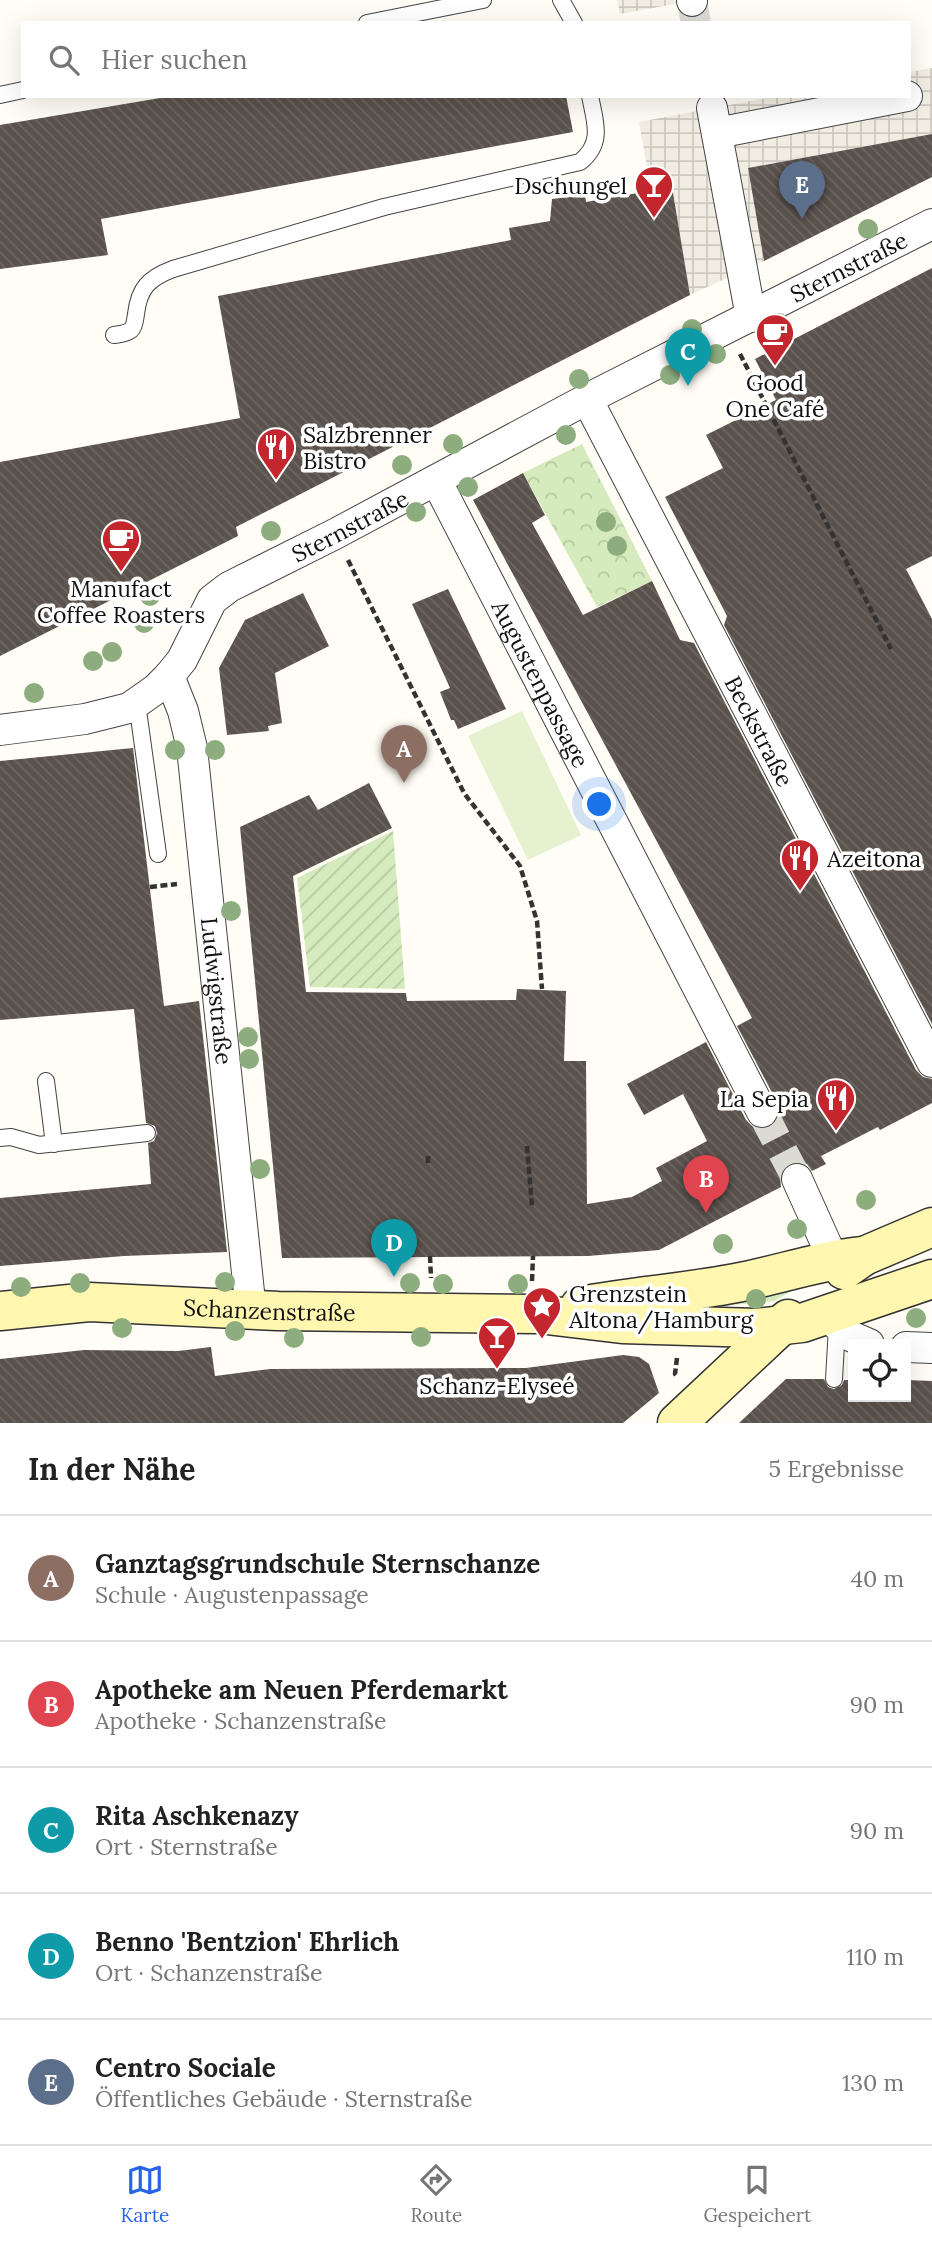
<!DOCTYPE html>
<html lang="de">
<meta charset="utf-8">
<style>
:root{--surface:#fff;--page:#f6f6f6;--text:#222;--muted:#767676;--line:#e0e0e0;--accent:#2563eb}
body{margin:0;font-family:Lora,serif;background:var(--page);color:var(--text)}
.controls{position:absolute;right:21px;bottom:21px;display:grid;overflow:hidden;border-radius:0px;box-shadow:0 7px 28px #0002}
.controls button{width:63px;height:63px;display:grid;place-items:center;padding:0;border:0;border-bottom:2px solid var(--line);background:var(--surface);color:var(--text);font:35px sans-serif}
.you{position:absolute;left:600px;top:805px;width:24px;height:24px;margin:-18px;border:5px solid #fff;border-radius:50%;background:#1a73e8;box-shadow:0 0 0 10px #1a73e833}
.badge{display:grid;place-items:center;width:46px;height:46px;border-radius:50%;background:var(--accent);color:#fff;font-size:23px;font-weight:700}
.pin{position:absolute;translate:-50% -58px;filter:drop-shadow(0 2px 4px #0008)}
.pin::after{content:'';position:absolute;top:37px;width:24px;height:21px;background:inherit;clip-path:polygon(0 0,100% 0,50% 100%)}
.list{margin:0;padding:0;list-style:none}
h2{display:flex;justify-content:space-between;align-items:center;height:91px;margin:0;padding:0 28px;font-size:30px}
h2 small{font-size:23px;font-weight:400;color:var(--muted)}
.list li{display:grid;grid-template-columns:46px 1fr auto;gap:21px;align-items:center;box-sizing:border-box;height:126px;padding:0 28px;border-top:2px solid var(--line)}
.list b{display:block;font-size:26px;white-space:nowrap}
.list p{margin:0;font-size:23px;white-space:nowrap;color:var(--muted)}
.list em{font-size:23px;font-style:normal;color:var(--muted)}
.icon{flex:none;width:38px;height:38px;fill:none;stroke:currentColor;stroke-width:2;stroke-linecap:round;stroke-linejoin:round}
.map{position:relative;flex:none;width:932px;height:1423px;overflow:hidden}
.search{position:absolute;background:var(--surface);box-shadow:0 7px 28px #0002;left:21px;right:21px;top:21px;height:77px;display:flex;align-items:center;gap:18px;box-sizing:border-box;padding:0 24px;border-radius:0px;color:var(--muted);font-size:26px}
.sheet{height:721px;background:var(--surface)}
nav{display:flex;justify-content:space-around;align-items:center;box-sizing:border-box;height:98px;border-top:2px solid var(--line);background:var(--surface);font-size:19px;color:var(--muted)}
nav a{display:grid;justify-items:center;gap:4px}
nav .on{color:var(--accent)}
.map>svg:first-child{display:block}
</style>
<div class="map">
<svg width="932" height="1423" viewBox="0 0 932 1423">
<defs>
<pattern id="grass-tufts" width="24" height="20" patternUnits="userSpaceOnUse" patternTransform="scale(1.75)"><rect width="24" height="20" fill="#d5ebbd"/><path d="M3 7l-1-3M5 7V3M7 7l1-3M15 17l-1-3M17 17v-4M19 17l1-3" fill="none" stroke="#b6c8a1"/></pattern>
<pattern id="park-crowns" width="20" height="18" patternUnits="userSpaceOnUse" patternTransform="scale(1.75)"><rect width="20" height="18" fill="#d5ebbd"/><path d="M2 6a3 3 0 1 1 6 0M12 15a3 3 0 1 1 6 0" fill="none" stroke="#b6c8a1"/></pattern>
<pattern id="garden-furrows" width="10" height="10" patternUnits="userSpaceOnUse" patternTransform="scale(1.75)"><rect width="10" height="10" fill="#d5ebbd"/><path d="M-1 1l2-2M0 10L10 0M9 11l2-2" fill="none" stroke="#b6c8a1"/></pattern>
<pattern id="plaza-grid" width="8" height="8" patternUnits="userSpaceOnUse" patternTransform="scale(1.75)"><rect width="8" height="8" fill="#f1ede2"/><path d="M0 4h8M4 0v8" fill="none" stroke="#cecac1"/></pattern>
<pattern id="building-back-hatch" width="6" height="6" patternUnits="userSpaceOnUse" patternTransform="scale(1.75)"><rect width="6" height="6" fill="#5a524d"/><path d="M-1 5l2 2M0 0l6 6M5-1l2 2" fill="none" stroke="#6d6662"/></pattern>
</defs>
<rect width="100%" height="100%" fill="#fffdf5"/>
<polygon fill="url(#grass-tufts)" points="813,1277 775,1301 693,1309"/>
<polygon fill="url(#park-crowns)" points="582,444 652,581 597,607 523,473"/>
<polygon fill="url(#garden-furrows)" points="393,831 405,989 310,987 297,878"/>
<polygon fill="#e6f2cf" points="522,711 581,835 528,860 468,736"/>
<g fill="url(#plaza-grid)">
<polygon points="617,0 697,0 620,14"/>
<polygon points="932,68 932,134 748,168 764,261 690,295 672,187 651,190 639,122 777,96 909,96 909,72"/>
</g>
<g fill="url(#building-back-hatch)">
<polygon points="172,96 566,96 573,132 101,219 108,255 0,269 0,125"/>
<polygon points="932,134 932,177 764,261 748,168"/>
<polygon points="672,187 690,295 236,527 238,536 0,656 0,462 240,418 218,296 511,240 509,228 550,221 552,199 585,195 586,202"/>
<polygon points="932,268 932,556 906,569 932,619 932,1024 724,625 727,616 665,497 723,468 706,435 776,400 755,359"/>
<polygon points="523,473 545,515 532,523 583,615 652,581 680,640 694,643 916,1070 923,1077 932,1079 932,1103 880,1130 878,1127 821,1156 826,1164 812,1171 807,1164 799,1162 789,1163 783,1168 780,1177 781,1187 659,1250 588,1256 282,1258 240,827 309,795 318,810 369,783 392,828 293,876 306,992 406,993 407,1001 516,1000 517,989 566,991 564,1061 586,1061 587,1204 632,1197 662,1181 656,1168 707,1141 683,1094 644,1115 627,1084 706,1042 746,1120 752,1126 760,1129 769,1128 776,1122 779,1114 778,1104 737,1026 752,1018 473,500"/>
<polygon points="448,589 506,709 458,729 454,720 451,720 440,692 450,688 412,604"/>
<polygon points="303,593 329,646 275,673 282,723 268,726 269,731 227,735 219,668 245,620"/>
<polygon points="133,748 164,1006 199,1001 227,1252 124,1256 0,1266 0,1198 151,1184 148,1143 154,1141 157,1133 155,1126 146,1123 134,1009 0,1020 0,761"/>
<polygon points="211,1347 215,1376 270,1369 526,1368 623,1355 639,1357 649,1364 659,1393 623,1423 0,1423 0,1359 84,1350 178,1351"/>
<polygon points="786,1379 824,1379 828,1387 834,1389 842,1385 844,1380 853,1380 853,1397 906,1397 906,1380 932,1381 932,1423 739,1423"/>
</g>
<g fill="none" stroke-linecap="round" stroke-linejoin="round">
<g stroke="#dbdad3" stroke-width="30" stroke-dasharray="30 15" stroke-linecap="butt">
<polyline points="692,1 696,23"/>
<polyline points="762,1112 797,1179"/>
</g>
<g stroke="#444" stroke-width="18">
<g id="lane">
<polyline points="561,0 574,23"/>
<polyline points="367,23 483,0"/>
<polyline points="0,95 23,90"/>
<path d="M114,335C120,334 126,334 131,330C135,326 135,320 136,314C139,288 149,278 173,269L384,207L580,162C604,143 595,122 590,96"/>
<polyline points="137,703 158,854"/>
<polyline points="46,1081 54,1144"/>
<polyline points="0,1138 11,1137 39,1145 147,1133"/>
<polyline points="834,1379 837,1327"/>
</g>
</g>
<g stroke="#444" stroke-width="32">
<g id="street">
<polyline points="692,0 692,1"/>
<polyline points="712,108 751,317"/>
<polyline points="717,133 907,96"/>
<path id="s1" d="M587,399L932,1062"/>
<path id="s2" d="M436,480L762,1112"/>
<path id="s3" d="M169,676L183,711L192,748L251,1311"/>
<path id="s4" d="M0,730L85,719L129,708L156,689L169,676L182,660L212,600L229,587L335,534L587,399L932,224"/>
<polyline points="797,1179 833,1259"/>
<polyline points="828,1316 848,1335 869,1344"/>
<polyline points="906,1347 932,1348"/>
</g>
</g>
<g stroke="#333" stroke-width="41">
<g id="secondary">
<polyline points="844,1270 864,1256 932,1227"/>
<path d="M580,1306C632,1296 684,1293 736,1283C779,1275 820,1260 864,1256"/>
<path id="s5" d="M0,1311L89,1302L278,1311L538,1314L622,1324L757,1328L802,1323L932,1279"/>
<polyline points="677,1423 788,1319"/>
</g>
</g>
<g stroke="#333" stroke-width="4.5" stroke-dasharray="7 3.5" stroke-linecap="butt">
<polyline points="740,354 891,649"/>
<polyline points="348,560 464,793 520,866 537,921 542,989"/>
<polyline points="150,887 177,884"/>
<polyline points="527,1146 532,1206"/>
<polyline points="428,1156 428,1165"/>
<polyline points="430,1256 431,1278"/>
<polyline points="532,1281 533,1256"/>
<polyline points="677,1358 675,1374 677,1376"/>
</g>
<use href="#lane" stroke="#fff" stroke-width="16"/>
<use href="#street" stroke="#fff" stroke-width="30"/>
<use href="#secondary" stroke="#fff6b0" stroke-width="38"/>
</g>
<g fill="#8dad7f">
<circle cx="868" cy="229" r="10"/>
<circle cx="779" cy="323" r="10"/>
<circle cx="692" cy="329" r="10"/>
<circle cx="716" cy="354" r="10"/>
<circle cx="691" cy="365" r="10"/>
<circle cx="670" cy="375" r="10"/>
<circle cx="579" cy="379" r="10"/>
<circle cx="566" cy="435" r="10"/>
<circle cx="453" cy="444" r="10"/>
<circle cx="402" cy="465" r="10"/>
<circle cx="468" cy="487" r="10"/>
<circle cx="416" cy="512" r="10"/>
<circle cx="606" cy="522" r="10"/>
<circle cx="271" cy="531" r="10"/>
<circle cx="617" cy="546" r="10"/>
<circle cx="150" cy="596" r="10"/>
<circle cx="144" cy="623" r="10"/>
<circle cx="112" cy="652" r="10"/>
<circle cx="93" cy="661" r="10"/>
<circle cx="34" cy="693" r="10"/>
<circle cx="175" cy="750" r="10"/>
<circle cx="215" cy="750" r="10"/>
<circle cx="231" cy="911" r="10"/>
<circle cx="248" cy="1037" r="10"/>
<circle cx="249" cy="1059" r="10"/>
<circle cx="260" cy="1169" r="10"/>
<circle cx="866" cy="1200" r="10"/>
<circle cx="797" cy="1229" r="10"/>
<circle cx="723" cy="1244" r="10"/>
<circle cx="225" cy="1282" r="10"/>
<circle cx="80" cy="1283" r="10"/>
<circle cx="410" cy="1283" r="10"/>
<circle cx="443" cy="1284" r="10"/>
<circle cx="518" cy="1284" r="10"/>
<circle cx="21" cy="1287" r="10"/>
<circle cx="756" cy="1299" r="10"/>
<circle cx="916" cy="1318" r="10"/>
<circle cx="122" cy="1328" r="10"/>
<circle cx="235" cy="1331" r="10"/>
<circle cx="421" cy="1337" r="10"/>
<circle cx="294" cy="1338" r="10"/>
</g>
<defs>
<g id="bar-pin" transform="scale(2.0125)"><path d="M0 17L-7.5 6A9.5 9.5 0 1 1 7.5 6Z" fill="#c4262e" stroke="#fff"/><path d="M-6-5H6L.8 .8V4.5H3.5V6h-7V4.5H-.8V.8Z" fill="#fff"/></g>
<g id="cafe-pin" transform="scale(2.0125)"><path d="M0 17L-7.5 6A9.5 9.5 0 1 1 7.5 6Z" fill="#c4262e" stroke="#fff"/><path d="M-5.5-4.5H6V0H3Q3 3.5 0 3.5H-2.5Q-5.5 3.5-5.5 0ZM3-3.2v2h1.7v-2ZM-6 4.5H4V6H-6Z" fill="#fff"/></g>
<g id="restaurant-pin" transform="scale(2.0125)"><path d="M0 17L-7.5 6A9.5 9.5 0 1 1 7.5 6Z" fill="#c4262e" stroke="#fff"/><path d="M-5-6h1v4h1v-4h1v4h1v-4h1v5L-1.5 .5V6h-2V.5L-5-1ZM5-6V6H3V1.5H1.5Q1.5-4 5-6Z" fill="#fff"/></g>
<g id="sight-pin" transform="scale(2.0125)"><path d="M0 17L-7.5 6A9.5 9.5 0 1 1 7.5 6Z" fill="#c4262e" stroke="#fff"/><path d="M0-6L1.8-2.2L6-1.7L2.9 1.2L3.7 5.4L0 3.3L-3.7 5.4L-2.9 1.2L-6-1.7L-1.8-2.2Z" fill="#fff"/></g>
</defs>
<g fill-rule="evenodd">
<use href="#bar-pin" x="654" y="185"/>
<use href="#cafe-pin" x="775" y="333"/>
<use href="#restaurant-pin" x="276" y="447"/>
<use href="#cafe-pin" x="121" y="539"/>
<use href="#restaurant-pin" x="800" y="858"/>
<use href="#restaurant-pin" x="836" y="1098"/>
<use href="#sight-pin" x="542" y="1306"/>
<use href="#bar-pin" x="497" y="1336"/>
</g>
<g text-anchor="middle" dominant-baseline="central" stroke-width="7" stroke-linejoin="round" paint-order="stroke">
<g font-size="23" fill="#111" stroke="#fff">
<text x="627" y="185" text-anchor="end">Dschungel</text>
<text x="775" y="382">Good<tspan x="775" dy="26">One Café</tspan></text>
<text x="303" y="434" text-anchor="start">Salzbrenner<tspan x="303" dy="26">Bistro</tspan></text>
<text x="121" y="588">Manufact<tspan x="121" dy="26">Coffee Roasters</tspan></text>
<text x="827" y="858" text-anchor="start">Azeitona</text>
<text x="809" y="1098" text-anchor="end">La Sepia</text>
<text x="569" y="1293" text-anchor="start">Grenzstein<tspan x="569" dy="26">Altona/Hamburg</tspan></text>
<text x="497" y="1385">Schanz-Elyseé</text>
</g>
<g font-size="23" fill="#111" stroke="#fff">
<text stroke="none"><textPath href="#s4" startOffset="989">Sternstraße</textPath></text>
<text stroke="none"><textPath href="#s4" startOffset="427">Sternstraße</textPath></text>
<text stroke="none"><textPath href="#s2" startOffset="229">Augustenpassage</textPath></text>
<text stroke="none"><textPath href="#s1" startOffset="374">Beckstraße</textPath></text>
<text stroke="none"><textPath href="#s3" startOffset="320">Ludwigstraße</textPath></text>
<text stroke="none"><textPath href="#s5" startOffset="270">Schanzenstraße</textPath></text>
</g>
</g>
</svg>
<div class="controls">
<button><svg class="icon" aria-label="locate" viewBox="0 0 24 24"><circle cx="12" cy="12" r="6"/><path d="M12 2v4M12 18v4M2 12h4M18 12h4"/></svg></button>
</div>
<div class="you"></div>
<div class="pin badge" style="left:404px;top:783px;background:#8d6e63">A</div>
<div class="pin badge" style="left:706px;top:1213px;background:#e0444e">B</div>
<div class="pin badge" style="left:688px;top:386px;background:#0f9aa8">C</div>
<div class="pin badge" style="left:394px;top:1277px;background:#0f9aa8">D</div>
<div class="pin badge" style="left:802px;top:219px;background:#5c6f8a">E</div>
<div class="search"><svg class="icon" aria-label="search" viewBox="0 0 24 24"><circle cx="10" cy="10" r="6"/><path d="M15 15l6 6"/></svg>Hier suchen</div>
</div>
<section class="sheet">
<h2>In der Nähe<small>5 Ergebnisse</small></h2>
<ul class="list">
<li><span class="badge" style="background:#8d6e63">A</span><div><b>Ganztagsgrundschule Sternschanze</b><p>Schule · Augustenpassage</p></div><em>40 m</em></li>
<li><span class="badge" style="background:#e0444e">B</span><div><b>Apotheke am Neuen Pferdemarkt</b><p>Apotheke · Schanzenstraße</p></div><em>90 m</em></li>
<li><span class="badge" style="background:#0f9aa8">C</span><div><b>Rita Aschkenazy</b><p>Ort · Sternstraße</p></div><em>90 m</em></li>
<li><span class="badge" style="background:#0f9aa8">D</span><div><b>Benno 'Bentzion' Ehrlich</b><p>Ort · Schanzenstraße</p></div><em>110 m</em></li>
<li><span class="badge" style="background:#5c6f8a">E</span><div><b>Centro Sociale</b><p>Öffentliches Gebäude · Sternstraße</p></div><em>130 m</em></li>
</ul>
</section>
<nav>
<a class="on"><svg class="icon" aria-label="map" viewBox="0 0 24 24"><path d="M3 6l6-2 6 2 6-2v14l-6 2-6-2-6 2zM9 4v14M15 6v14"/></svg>Karte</a>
<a><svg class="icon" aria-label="directions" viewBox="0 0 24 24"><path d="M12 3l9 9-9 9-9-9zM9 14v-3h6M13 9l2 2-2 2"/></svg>Route</a>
<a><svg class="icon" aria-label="saved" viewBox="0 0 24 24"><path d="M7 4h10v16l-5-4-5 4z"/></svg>Gespeichert</a>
</nav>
